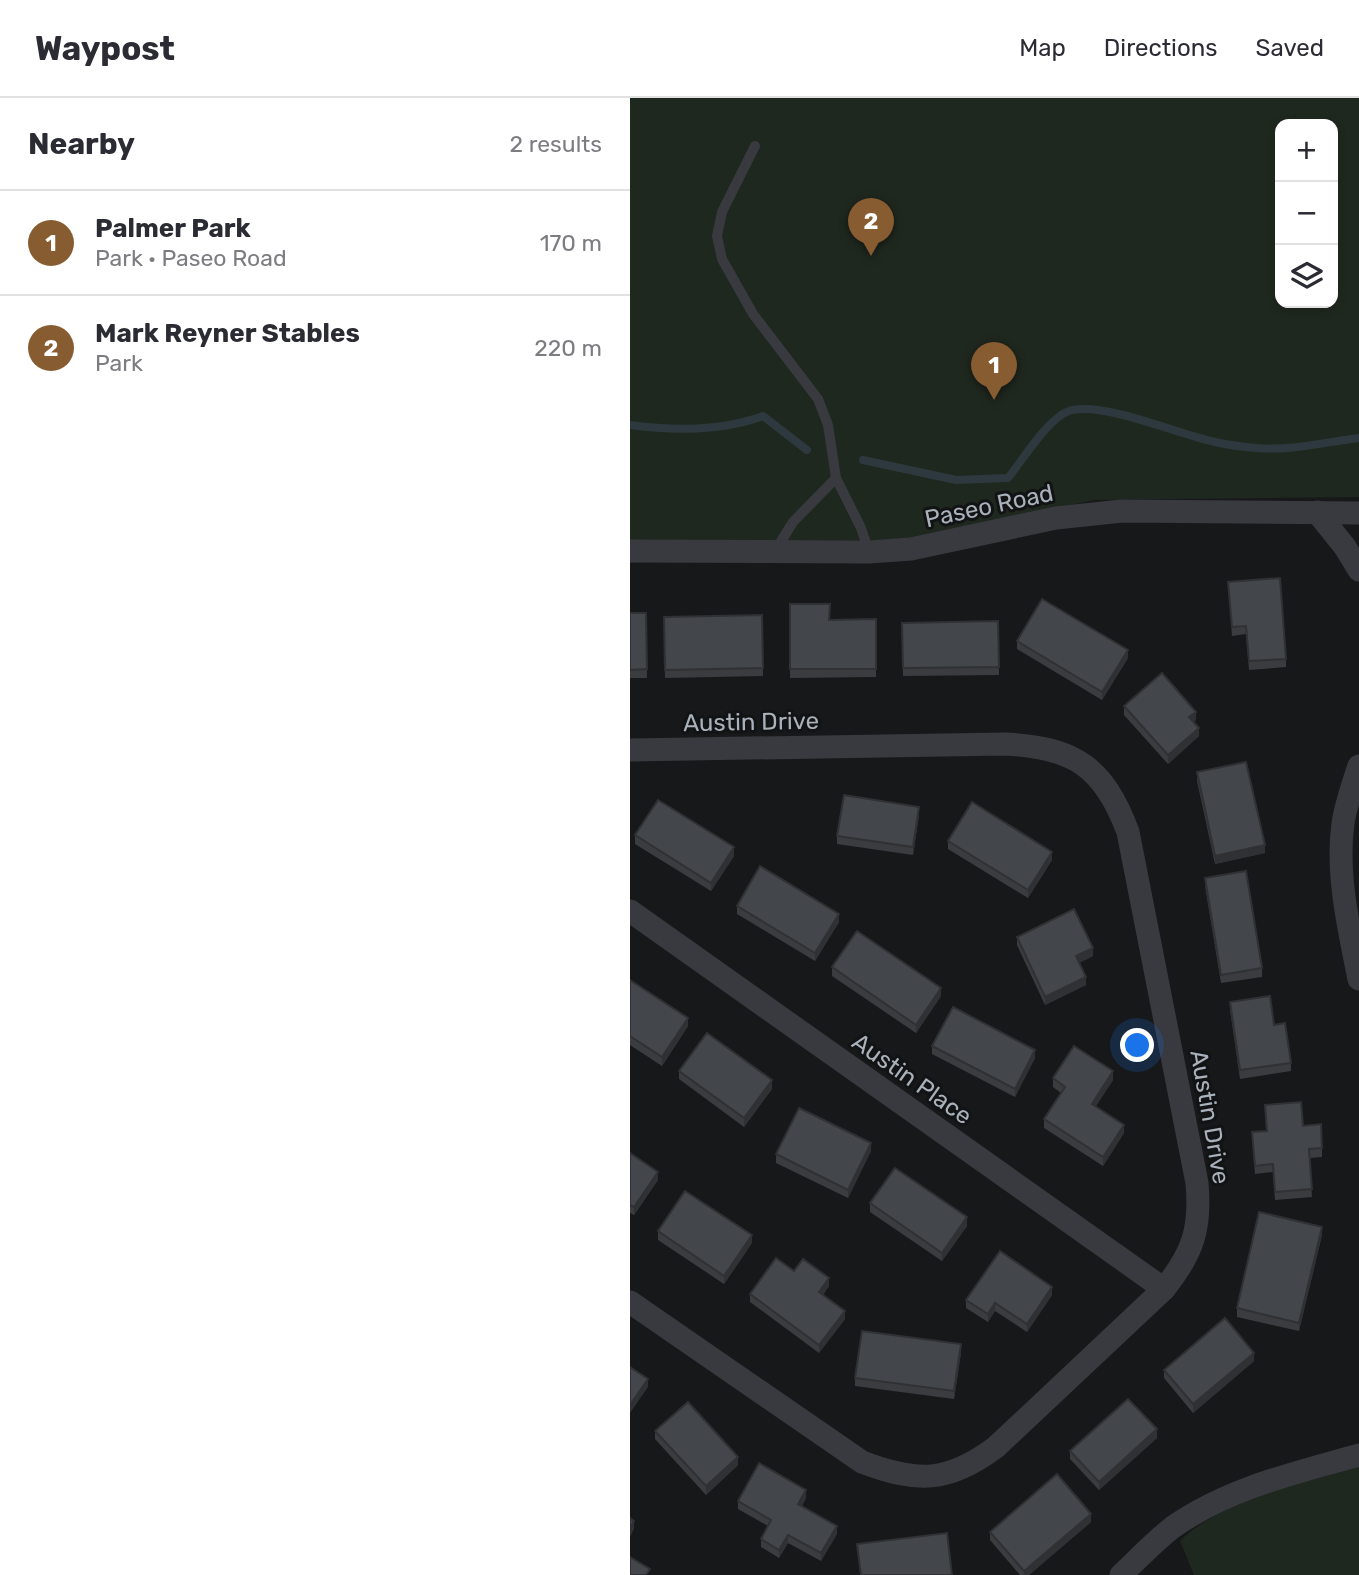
<!DOCTYPE html>
<meta charset="utf-8">
<style>
:root{--surface:#fff;--page:#f2f2f3;--text:#2b2b33;--muted:#7c7c81;--line:#e1e1e2;--accent:#885c31}
body{margin:0;font-family:Rubik,sans-serif;background:var(--page);color:var(--text)}
.controls{position:absolute;right:21px;top:21px;display:grid;overflow:hidden;border-radius:14px;box-shadow:0 4px 10px #0003}
.controls button{width:63px;height:63px;display:grid;place-items:center;padding:0;border:0;border-bottom:2px solid var(--line);background:var(--surface);color:var(--text);font:35px sans-serif}
.you{position:absolute;left:508px;top:948px;width:24px;height:24px;margin:-18px;border:5px solid #fff;border-radius:50%;background:#1a73e8;box-shadow:0 0 0 10px #1a73e833}
.badge{display:grid;place-items:center;width:46px;height:46px;border-radius:50%;background:var(--accent);color:#fff;font-size:23px;font-weight:700}
.pin{position:absolute;translate:-50% -58px;filter:drop-shadow(0 2px 4px #0008)}
.pin::after{content:'';position:absolute;top:37px;width:24px;height:21px;background:inherit;clip-path:polygon(0 0,100% 0,50% 100%)}
.list{margin:0;padding:0;list-style:none}
h2{display:flex;justify-content:space-between;align-items:center;height:91px;margin:0;padding:0 28px;font-size:30px}
h2 small{font-size:23px;font-weight:400;color:var(--muted)}
.list li{display:grid;grid-template-columns:46px 1fr auto;gap:21px;align-items:center;box-sizing:border-box;height:105px;padding:0 28px;border-top:2px solid var(--line)}
.list b{display:block;font-size:26px;white-space:nowrap}
.list p{margin:0;font-size:23px;white-space:nowrap;color:var(--muted)}
.list em{font-size:23px;font-style:normal;color:var(--muted)}
.icon{flex:none;width:38px;height:38px;fill:none;stroke:currentColor;stroke-width:2;stroke-linecap:round;stroke-linejoin:round}
.map{position:relative;flex:none;width:729px;height:1477px;overflow:hidden}
header{display:flex;align-items:center;gap:42px;box-sizing:border-box;height:98px;padding:0 35px;background:var(--surface);border-bottom:2px solid var(--line)}
header strong{font-size:33px}
nav{display:flex;gap:38px;margin-inline-start:auto;font-size:24px}
main{display:flex}
aside{flex:1;background:var(--surface)}
.map>svg:first-child{display:block}
</style>
<header>
<strong>Waypost</strong>
<nav><a>Map</a><a>Directions</a><a>Saved</a></nav>
</header>
<main>
<aside>
<h2>Nearby<small>2 results</small></h2>
<ul class="list">
<li><span class="badge">1</span><div><b>Palmer Park</b><p>Park · Paseo Road</p></div><em>170 m</em></li>
<li><span class="badge">2</span><div><b>Mark Reyner Stables</b><p>Park</p></div><em>220 m</em></li>
</ul>
</aside>
<div class="map">
<svg width="729" height="1477" viewBox="0 0 729 1477">
<rect width="100%" height="100%" fill="#17181a"/>
<g fill="#1f281f" fill-rule="evenodd">
<path d="M0,0H729V399L465,402L269,442L0,443ZM650,26H703V205H650Z"/>
<path d="M729,1368V1477H564L550,1443C592,1401 673,1386 729,1368Z"/>
</g>
<g fill="none" stroke-linecap="round" stroke-linejoin="round">
<g stroke="#2d393e" stroke-width="8">
<path d="M0,327C43,333 91,333 133,318L177,352"/>
<path d="M233,362L326,382L378,380C392,363 418,320 439,313C470,302 550,337 585,344C598,347 613,349 627,350C662,353 695,344 729,340"/>
</g>
<g stroke="#383a3f" stroke-width="10">
<polyline points="125,48 92,114 87,138 92,161 123,216 188,301 198,327 206,380 231,430 239,454"/>
<polyline points="145,453 163,424 206,380"/>
</g>
<g stroke="#383a3f" stroke-width="23">
<polyline points="687,414 715,449 729,472"/>
<polyline points="0,453 239,454 281,451 426,420 492,413 729,415"/>
<path d="M0,652L375,646C444,649 474,669 498,734L567,1085C571,1131 563,1155 534,1191L366,1349C318,1385 287,1385 232,1364L0,1204"/>
<path d="M729,668C723,686 716,706 713,725C706,776 719,831 729,881"/>
<polyline points="0,813 534,1191"/>
<path d="M491,1477C508,1461 525,1443 543,1429C599,1390 665,1375 729,1357"/>
</g>
</g>
<g fill="#3a3c40">
<polygon points="598,484 656,561 656,569 619,572 616,536 602,538"/>
<polygon points="160,506 199,522 246,521 246,579 160,580"/>
<polygon points="0,515 16,515 17,580 0,580"/>
<polygon points="132,517 133,578 35,580 34,519"/>
<polygon points="368,523 369,577 273,578 272,525"/>
<polygon points="387,543 498,560 472,602 387,551"/>
<polygon points="494,608 566,622 563,624 569,638 538,666 494,617"/>
<polygon points="567,674 635,755 585,766 567,683"/>
<polygon points="289,717 283,757 207,746 207,738"/>
<polygon points="5,737 104,758 81,793 5,746"/>
<polygon points="318,743 422,762 398,800 318,751"/>
<polygon points="575,780 632,870 632,879 591,885 575,788"/>
<polygon points="107,808 209,824 185,863 107,816"/>
<polygon points="387,839 463,858 449,865 456,887 415,907 387,847"/>
<polygon points="202,869 311,898 286,935 202,878"/>
<polygon points="0,882 58,928 32,968 0,947"/>
<polygon points="600,904 644,927 661,965 661,973 610,981 600,912"/>
<polygon points="302,948 405,960 385,999 302,956"/>
<polygon points="49,973 142,991 114,1029 49,981"/>
<polygon points="423,980 483,982 466,1008 494,1035 473,1068 414,1030 414,1021 431,995 423,989"/>
<polygon points="635,1007 673,1028 692,1050 692,1059 679,1060 682,1099 645,1102 643,1074 625,1076 622,1034 636,1033"/>
<polygon points="241,1053 218,1100 146,1065 146,1056"/>
<polygon points="0,1055 28,1082 4,1117 0,1115"/>
<polygon points="240,1105 337,1128 312,1163 240,1114"/>
<polygon points="28,1133 122,1145 94,1186 28,1142"/>
<polygon points="692,1137 669,1233 607,1219 607,1210"/>
<polygon points="164,1173 199,1188 193,1197 215,1221 189,1255 120,1204 120,1196"/>
<polygon points="422,1197 397,1234 365,1213 358,1224 336,1210 336,1202"/>
<polygon points="331,1255 324,1301 225,1288 225,1280"/>
<polygon points="624,1263 563,1315 534,1280 534,1272"/>
<polygon points="25,1333 108,1367 76,1397 25,1341"/>
<polygon points="527,1340 469,1392 440,1361 440,1353"/>
<polygon points="176,1400 172,1408 207,1436 191,1463 158,1445 149,1460 131,1449 131,1441 138,1428 108,1411 108,1403"/>
<polygon points="461,1424 399,1477 390,1477 360,1442 360,1434"/>
</g>
<g fill="#2f3134">
<polygon points="498,552 498,560 472,602 472,594"/>
<polygon points="566,614 566,622 559,627 559,619"/>
<polygon points="569,630 569,638 538,666 538,657"/>
<polygon points="289,709 289,717 283,757 283,749"/>
<polygon points="635,747 635,755 585,766 585,758"/>
<polygon points="104,749 104,758 81,793 81,785"/>
<polygon points="422,754 422,762 398,800 398,792"/>
<polygon points="209,816 209,824 185,863 185,855"/>
<polygon points="463,850 463,858 446,866 446,858"/>
<polygon points="456,879 456,887 415,907 415,899"/>
<polygon points="311,890 311,898 286,935 286,927"/>
<polygon points="58,920 58,928 32,968 32,959"/>
<polygon points="405,952 405,960 385,999 385,991"/>
<polygon points="483,973 483,982 462,1014 462,1006"/>
<polygon points="142,982 142,991 114,1029 114,1020"/>
<polygon points="494,1027 494,1035 473,1068 473,1059"/>
<polygon points="241,1045 241,1053 218,1100 218,1092"/>
<polygon points="28,1074 28,1082 4,1117 4,1109"/>
<polygon points="337,1119 337,1128 312,1163 312,1155"/>
<polygon points="692,1129 692,1137 669,1233 669,1225"/>
<polygon points="122,1137 122,1145 94,1186 94,1178"/>
<polygon points="199,1180 199,1188 189,1202 189,1194"/>
<polygon points="422,1189 422,1197 397,1234 397,1226"/>
<polygon points="365,1205 365,1213 358,1224 358,1216"/>
<polygon points="215,1213 215,1221 189,1255 189,1247"/>
<polygon points="331,1246 331,1255 324,1301 324,1293"/>
<polygon points="624,1255 624,1263 563,1315 563,1306"/>
<polygon points="18,1281 18,1289 0,1315 0,1307"/>
<polygon points="527,1331 527,1340 469,1392 469,1384"/>
<polygon points="108,1359 108,1367 76,1397 76,1388"/>
<polygon points="176,1392 176,1400 168,1414 168,1406"/>
<polygon points="461,1416 461,1424 399,1477 394,1477 394,1473"/>
<polygon points="4,1423 4,1431 0,1439 0,1430"/>
<polygon points="207,1428 207,1436 191,1463 191,1455"/>
<polygon points="158,1437 158,1445 149,1460 149,1452"/>
</g>
<g fill="#43464a" stroke="#2f3134" stroke-width="2">
<polygon points="650,480 656,561 619,563 616,528 602,529 598,484"/>
<polygon points="412,501 498,552 472,594 387,543"/>
<polygon points="160,506 200,506 199,522 246,521 246,571 160,571"/>
<polygon points="0,515 16,515 17,571 0,572"/>
<polygon points="132,517 133,570 35,572 34,519"/>
<polygon points="368,523 369,569 273,570 272,525"/>
<polygon points="532,575 566,614 559,619 569,630 538,657 494,608"/>
<polygon points="616,664 635,747 585,758 567,674"/>
<polygon points="214,697 289,709 283,749 207,738"/>
<polygon points="28,702 104,749 81,785 5,737"/>
<polygon points="342,704 422,754 398,792 318,743"/>
<polygon points="130,768 209,816 185,855 107,808"/>
<polygon points="616,773 632,870 591,877 575,780"/>
<polygon points="444,811 463,850 446,858 456,879 415,899 387,839"/>
<polygon points="227,833 311,890 286,927 202,869"/>
<polygon points="0,882 58,920 32,959 0,938"/>
<polygon points="640,898 644,927 655,925 661,965 610,972 600,904"/>
<polygon points="323,909 405,952 385,991 302,948"/>
<polygon points="77,935 142,982 114,1020 49,973"/>
<polygon points="444,948 483,973 462,1006 494,1027 473,1059 414,1021 435,989 423,980"/>
<polygon points="671,1004 673,1028 691,1026 692,1050 679,1051 682,1091 645,1094 643,1066 625,1068 622,1034 637,1033 635,1007"/>
<polygon points="169,1010 241,1045 218,1092 146,1056"/>
<polygon points="0,1055 28,1074 4,1109 0,1107"/>
<polygon points="265,1070 337,1119 312,1155 240,1105"/>
<polygon points="55,1093 122,1137 94,1178 28,1133"/>
<polygon points="629,1114 692,1129 669,1225 607,1210"/>
<polygon points="370,1153 422,1189 397,1226 365,1205 358,1216 336,1202"/>
<polygon points="146,1160 164,1173 173,1161 199,1180 189,1194 215,1213 189,1247 120,1196"/>
<polygon points="595,1220 624,1255 563,1306 534,1272"/>
<polygon points="232,1233 331,1246 324,1293 225,1280"/>
<polygon points="0,1269 18,1281 0,1307"/>
<polygon points="498,1301 527,1331 469,1384 440,1353"/>
<polygon points="58,1304 108,1359 76,1388 25,1333"/>
<polygon points="129,1365 176,1392 168,1406 207,1428 191,1455 158,1437 149,1452 131,1441 141,1422 108,1403"/>
<polygon points="427,1376 461,1416 394,1473 360,1434"/>
<polygon points="0,1420 4,1423 0,1430"/>
<polygon points="317,1435 322,1477 231,1477 227,1446"/>
<polygon points="0,1459 20,1471 16,1477 0,1477"/>
</g>
<g text-anchor="middle" dominant-baseline="central" stroke-width="6" stroke-linejoin="round" paint-order="stroke">
<g font-size="24" fill="#a9b1ba" stroke="#121315">
<text transform="translate(359 408) rotate(-12)">Paseo Road</text>
<text transform="translate(121 624) rotate(-1)">Austin Drive</text>
<text transform="translate(282 981) rotate(35)">Austin Place</text>
<text transform="translate(580 1019) rotate(80)">Austin Drive</text>
</g>
</g>
</svg>
<div class="controls">
<button>+</button>
<button>−</button>
<button><svg class="icon" aria-label="layers" viewBox="0 0 24 24"><path d="M12 4l9 5-9 5-9-5zM3 14l9 5 9-5"/></svg></button>
</div>
<div class="you"></div>
<div class="pin badge" style="left:364px;top:302px">1</div>
<div class="pin badge" style="left:241px;top:158px">2</div>
</div>
</main>
